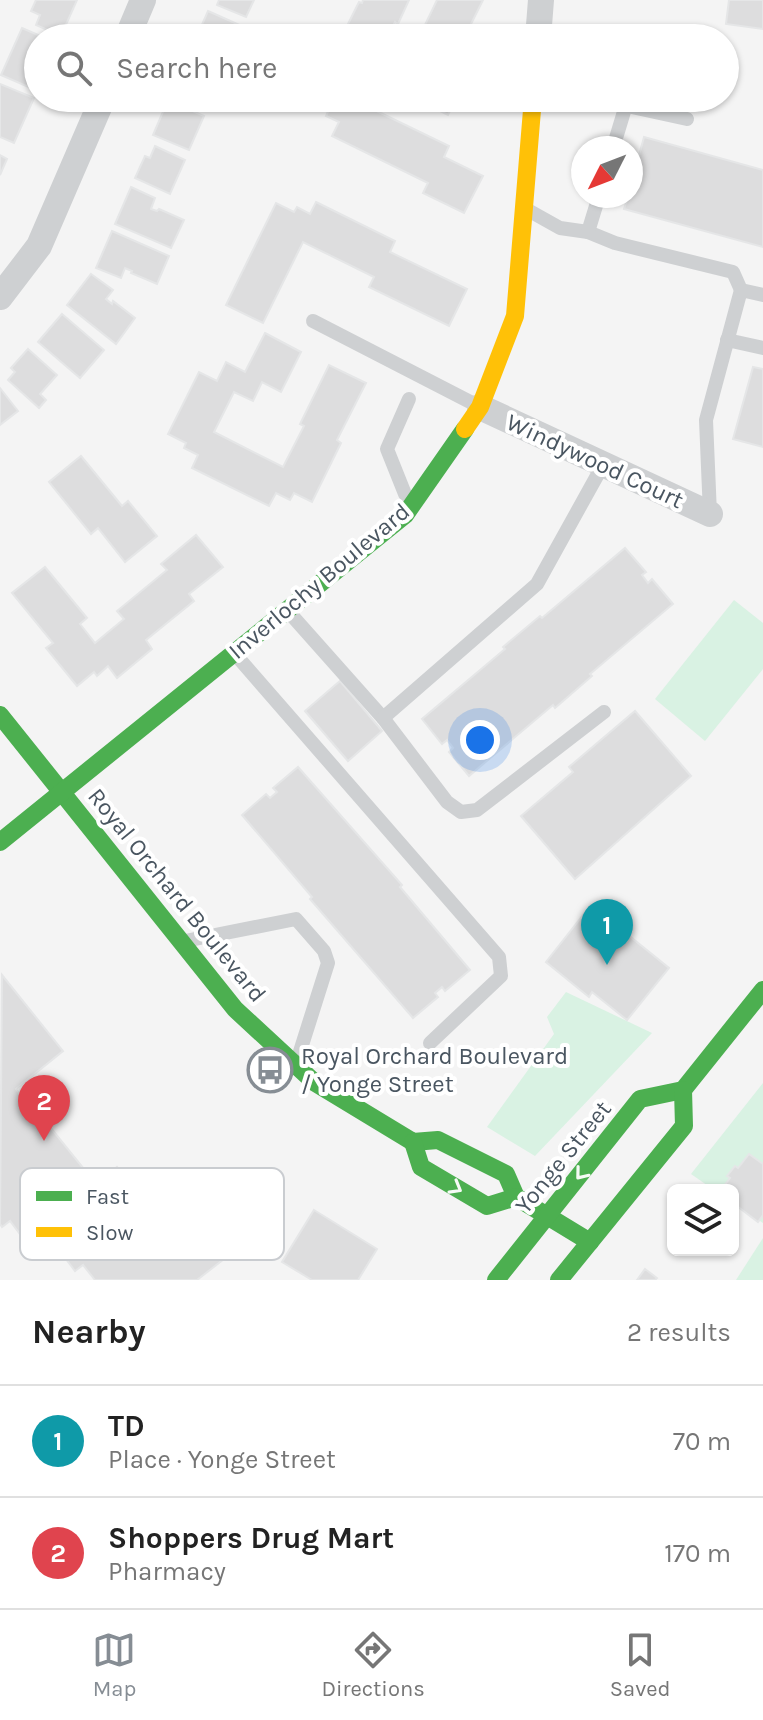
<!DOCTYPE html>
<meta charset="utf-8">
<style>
:root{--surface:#fff;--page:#f6f6f6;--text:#222;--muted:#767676;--line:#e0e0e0;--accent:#868d94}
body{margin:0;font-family:Karla,sans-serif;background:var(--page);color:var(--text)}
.controls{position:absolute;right:24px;bottom:24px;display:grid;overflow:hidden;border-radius:12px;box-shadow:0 2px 6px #0004}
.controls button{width:72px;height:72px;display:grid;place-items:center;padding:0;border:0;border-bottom:2px solid var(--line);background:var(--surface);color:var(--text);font:40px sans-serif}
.compass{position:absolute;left:571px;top:136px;width:72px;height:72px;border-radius:50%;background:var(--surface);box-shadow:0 2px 6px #0004;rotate:228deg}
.you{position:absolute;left:480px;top:740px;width:28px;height:28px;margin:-20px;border:6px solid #fff;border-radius:50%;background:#1a73e8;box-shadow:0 0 0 12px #1a73e833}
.badge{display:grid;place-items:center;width:52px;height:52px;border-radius:50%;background:var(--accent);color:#fff;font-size:26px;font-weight:700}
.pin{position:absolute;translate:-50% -66px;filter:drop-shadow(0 2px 4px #0008)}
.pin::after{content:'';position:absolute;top:42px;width:28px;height:24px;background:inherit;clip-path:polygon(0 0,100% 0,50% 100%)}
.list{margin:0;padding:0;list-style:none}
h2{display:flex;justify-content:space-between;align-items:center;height:104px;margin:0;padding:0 32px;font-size:34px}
h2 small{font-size:26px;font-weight:400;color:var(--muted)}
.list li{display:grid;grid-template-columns:52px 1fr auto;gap:24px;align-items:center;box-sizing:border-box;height:112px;padding:0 32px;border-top:2px solid var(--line)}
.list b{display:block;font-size:30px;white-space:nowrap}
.list p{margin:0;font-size:26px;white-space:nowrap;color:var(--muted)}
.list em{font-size:26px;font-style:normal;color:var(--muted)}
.icon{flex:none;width:44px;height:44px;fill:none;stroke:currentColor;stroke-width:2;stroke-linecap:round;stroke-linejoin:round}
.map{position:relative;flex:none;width:763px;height:1280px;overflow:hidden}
.search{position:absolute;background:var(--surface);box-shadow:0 2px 6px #0004;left:24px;right:24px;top:24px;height:88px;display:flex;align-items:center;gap:20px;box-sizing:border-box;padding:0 28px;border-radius:44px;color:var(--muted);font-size:30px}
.sheet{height:328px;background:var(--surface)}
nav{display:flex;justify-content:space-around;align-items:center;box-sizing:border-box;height:112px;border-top:2px solid var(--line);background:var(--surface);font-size:22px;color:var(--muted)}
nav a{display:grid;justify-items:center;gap:4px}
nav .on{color:var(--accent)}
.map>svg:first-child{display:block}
</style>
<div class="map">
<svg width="763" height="1280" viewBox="0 0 763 1280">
<rect width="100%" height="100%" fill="#f4f4f4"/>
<g fill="#d9f2e3">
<polygon points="734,600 763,623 763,669 705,741 655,699"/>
<polygon points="566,992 652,1033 535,1156 487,1127 554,1034 547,1017"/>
<polygon points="763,1083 763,1223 733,1203 733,1190 714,1190 691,1174"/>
<polygon points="763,1238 763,1280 736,1280"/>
</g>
<g fill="#ddddde" stroke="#e5e6e7" stroke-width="2">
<polygon points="36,0 77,0 61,36 36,25 40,15 31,11"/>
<polygon points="219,0 254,0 246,17 217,5"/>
<polygon points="363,0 409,0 398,24 395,22 387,38 341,38 359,2 362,3"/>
<polygon points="437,0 483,0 464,38 437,38 422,31"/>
<polygon points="729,0 763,0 763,29 726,24"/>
<polygon points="208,11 264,36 263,38 196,38"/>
<polygon points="22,28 45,38 38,38 38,78 33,89 1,75"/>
<polygon points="0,84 34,98 14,143 0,137"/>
<polygon points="207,98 237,98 233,109"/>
<polygon points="311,98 358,98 356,101 449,146 444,157 483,176 464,213 423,193 428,183 332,136 339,122 326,116 328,112 309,103"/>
<polygon points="414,98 456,98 448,115"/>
<polygon points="168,100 204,116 189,150 153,135"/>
<polygon points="644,137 763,170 763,247 624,209 628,196 631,196 631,185"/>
<polygon points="155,146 185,160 170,194 135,178 145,156 150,158"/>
<polygon points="0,155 7,159 0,175"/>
<polygon points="131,187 155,198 151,209 157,211 159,209 184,220 171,248 115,224"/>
<polygon points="316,202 395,241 390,252 467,289 449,326 369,287 374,277 303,242 263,323 226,305 276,203 294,212 297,207 310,214"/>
<polygon points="112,231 169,256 157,284 131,273 132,271 125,268 121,278 96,268"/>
<polygon points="91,274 113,290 106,299 112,304 113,301 135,318 116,344 67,305"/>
<polygon points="62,314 104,350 80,378 38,342"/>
<polygon points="265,333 301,352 281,392 262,382 253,401 234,392 214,432 283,467 304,426 300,424 329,365 366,383 337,440 341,443 312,502 294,493 290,500 276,493 269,506 192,468 198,455 184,448 186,443 168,434 199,372 217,381 226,362 245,372"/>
<polygon points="28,349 57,375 40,394 46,400 39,408 8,380 15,372 11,368"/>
<polygon points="753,367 763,369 763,447 733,439"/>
<polygon points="0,388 18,411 0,425"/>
<polygon points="81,456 122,506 128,501 157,536 125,562 98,528 91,534 49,482"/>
<polygon points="196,535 223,567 189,594 194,601 146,640 152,649 117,678 108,666 97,676 94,672 77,686 46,648 53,643 12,593 45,567 87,618 80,624 95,643 124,619 117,611 167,570 161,564"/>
<polygon points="625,548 646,572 642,575 648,583 652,579 673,604 590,674 592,676 555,708 553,705 469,776 449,752 453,748 447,740 442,744 422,719 505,649 503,647 540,616 542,618"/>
<polygon points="340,681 382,731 348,761 305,711"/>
<polygon points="635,711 691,776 575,879 521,816 573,772 569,767"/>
<polygon points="298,767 402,885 400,887 470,970 445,991 442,987 435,993 438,997 413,1018 310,899 312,897 242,815 266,794 270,798 277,792 273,788"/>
<polygon points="591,905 669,968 627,1020 592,992 589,997 546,962"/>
<polygon points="2,975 63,1051 16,1089 27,1104 30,1102 96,1184 117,1167 133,1187 139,1182 156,1203 162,1199 178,1219 185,1214 203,1237 206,1234 224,1259 197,1280 95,1280 83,1265 75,1271 59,1250 51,1256 34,1236 26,1242 10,1221 2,1227 0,1224"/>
<polygon points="749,1154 763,1164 763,1215 758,1222 733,1203 733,1190 721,1190 730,1178 727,1176 735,1166 738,1168"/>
<polygon points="314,1210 377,1249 358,1280 312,1280 282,1262"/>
<polygon points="645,1269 657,1278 655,1280 637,1280"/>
</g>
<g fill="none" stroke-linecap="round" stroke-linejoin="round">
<g stroke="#ced0d2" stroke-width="14">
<polyline points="604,101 687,119"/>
<polyline points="613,148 626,105"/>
<polyline points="526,209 560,228 588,232 615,243 733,272 741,290 763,295"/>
<polyline points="588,232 599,196"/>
<polyline points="313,321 480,407"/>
<polyline points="727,340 763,348"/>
<polyline points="409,399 387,449 405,494 410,500"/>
<polyline points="710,514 706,420 741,290"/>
<polyline points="287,610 383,718 447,802 461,812 477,810 604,712"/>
<polyline points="235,654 499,957 501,976 430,1043"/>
<polyline points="383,718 537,584 603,465"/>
<polyline points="185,941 296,919 324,951 328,963 297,1061"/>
</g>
<g stroke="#ced0d2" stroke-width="26">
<polyline points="127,38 143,0"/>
<polyline points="538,38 541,0"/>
<polyline points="0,297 39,246 103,98"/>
<polyline points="480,407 710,514"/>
</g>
<g stroke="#4caf50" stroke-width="18">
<polyline points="0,715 235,1009 314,1082 413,1142 438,1140 506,1174 516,1197 590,1242"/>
<polyline points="0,842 405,515 465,429"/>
<polyline points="413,1142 421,1167 487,1206 516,1197"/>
<polyline points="496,1280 640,1099 683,1090 763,990"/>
<polyline points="559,1280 684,1126 683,1090"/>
</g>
<polyline stroke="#ffc107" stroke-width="18" points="465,429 480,407 515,316 533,98"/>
</g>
<defs><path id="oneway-chevron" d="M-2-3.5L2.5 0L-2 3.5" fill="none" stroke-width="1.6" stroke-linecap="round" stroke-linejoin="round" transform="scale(2)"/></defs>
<g stroke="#f6fbf6">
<use href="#oneway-chevron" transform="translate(581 1174) rotate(129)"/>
<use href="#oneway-chevron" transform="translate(456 1188) rotate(30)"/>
</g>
<defs>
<g id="bus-ring" transform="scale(2.3)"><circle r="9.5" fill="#fff" stroke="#868d94" stroke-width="1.5"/><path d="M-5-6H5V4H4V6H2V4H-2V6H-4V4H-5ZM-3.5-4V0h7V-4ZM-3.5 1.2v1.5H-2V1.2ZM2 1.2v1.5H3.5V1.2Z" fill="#868d94"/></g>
</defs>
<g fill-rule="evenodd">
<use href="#bus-ring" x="270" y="1070"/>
</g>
<g text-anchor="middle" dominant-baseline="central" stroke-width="8" stroke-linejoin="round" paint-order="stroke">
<g font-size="24" fill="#4a5661" stroke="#fff">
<text transform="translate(595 461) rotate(25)">Windywood Court</text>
<text transform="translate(319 581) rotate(-40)">Inverlochy Boulevard</text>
<text transform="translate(177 895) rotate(51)">Royal Orchard Boulevard</text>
<text transform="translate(563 1157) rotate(-51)">Yonge Street</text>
</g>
<g font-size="24" fill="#4a5661" stroke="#fff" text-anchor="start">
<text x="301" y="1056">Royal Orchard Boulevard<tspan x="301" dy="28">/ Yonge Street</tspan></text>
</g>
</g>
<rect x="20" y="1168" width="264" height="92" rx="12" fill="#fff" stroke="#c9ccd0" stroke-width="2"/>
<rect x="36" y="1191" width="36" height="10" fill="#4caf50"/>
<rect x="36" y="1227" width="36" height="10" fill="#ffc107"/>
<g font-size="22" fill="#4a5661">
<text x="86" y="1204">Fast</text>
<text x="86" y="1240">Slow</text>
</g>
</svg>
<div class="controls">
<button><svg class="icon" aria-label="layers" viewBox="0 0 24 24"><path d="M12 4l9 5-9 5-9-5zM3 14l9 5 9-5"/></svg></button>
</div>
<svg class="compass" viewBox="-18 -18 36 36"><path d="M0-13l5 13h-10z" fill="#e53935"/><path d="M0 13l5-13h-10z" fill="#767676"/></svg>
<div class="you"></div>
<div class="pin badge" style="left:607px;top:965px;background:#0f9aa8">1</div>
<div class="pin badge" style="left:44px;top:1141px;background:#e0444e">2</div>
<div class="search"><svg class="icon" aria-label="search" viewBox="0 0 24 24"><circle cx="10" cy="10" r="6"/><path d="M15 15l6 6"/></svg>Search here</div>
</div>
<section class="sheet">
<h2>Nearby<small>2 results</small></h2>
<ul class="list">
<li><span class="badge" style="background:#0f9aa8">1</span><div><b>TD</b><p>Place · Yonge Street</p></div><em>70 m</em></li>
<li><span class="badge" style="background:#e0444e">2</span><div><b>Shoppers Drug Mart</b><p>Pharmacy</p></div><em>170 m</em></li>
</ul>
</section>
<nav>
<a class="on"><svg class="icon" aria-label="map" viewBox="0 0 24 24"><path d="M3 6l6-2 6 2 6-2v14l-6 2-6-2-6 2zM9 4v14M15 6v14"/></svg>Map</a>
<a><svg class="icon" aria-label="directions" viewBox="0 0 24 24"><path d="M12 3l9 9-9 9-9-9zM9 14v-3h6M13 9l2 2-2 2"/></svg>Directions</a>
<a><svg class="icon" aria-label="saved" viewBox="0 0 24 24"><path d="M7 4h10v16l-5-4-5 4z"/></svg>Saved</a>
</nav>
